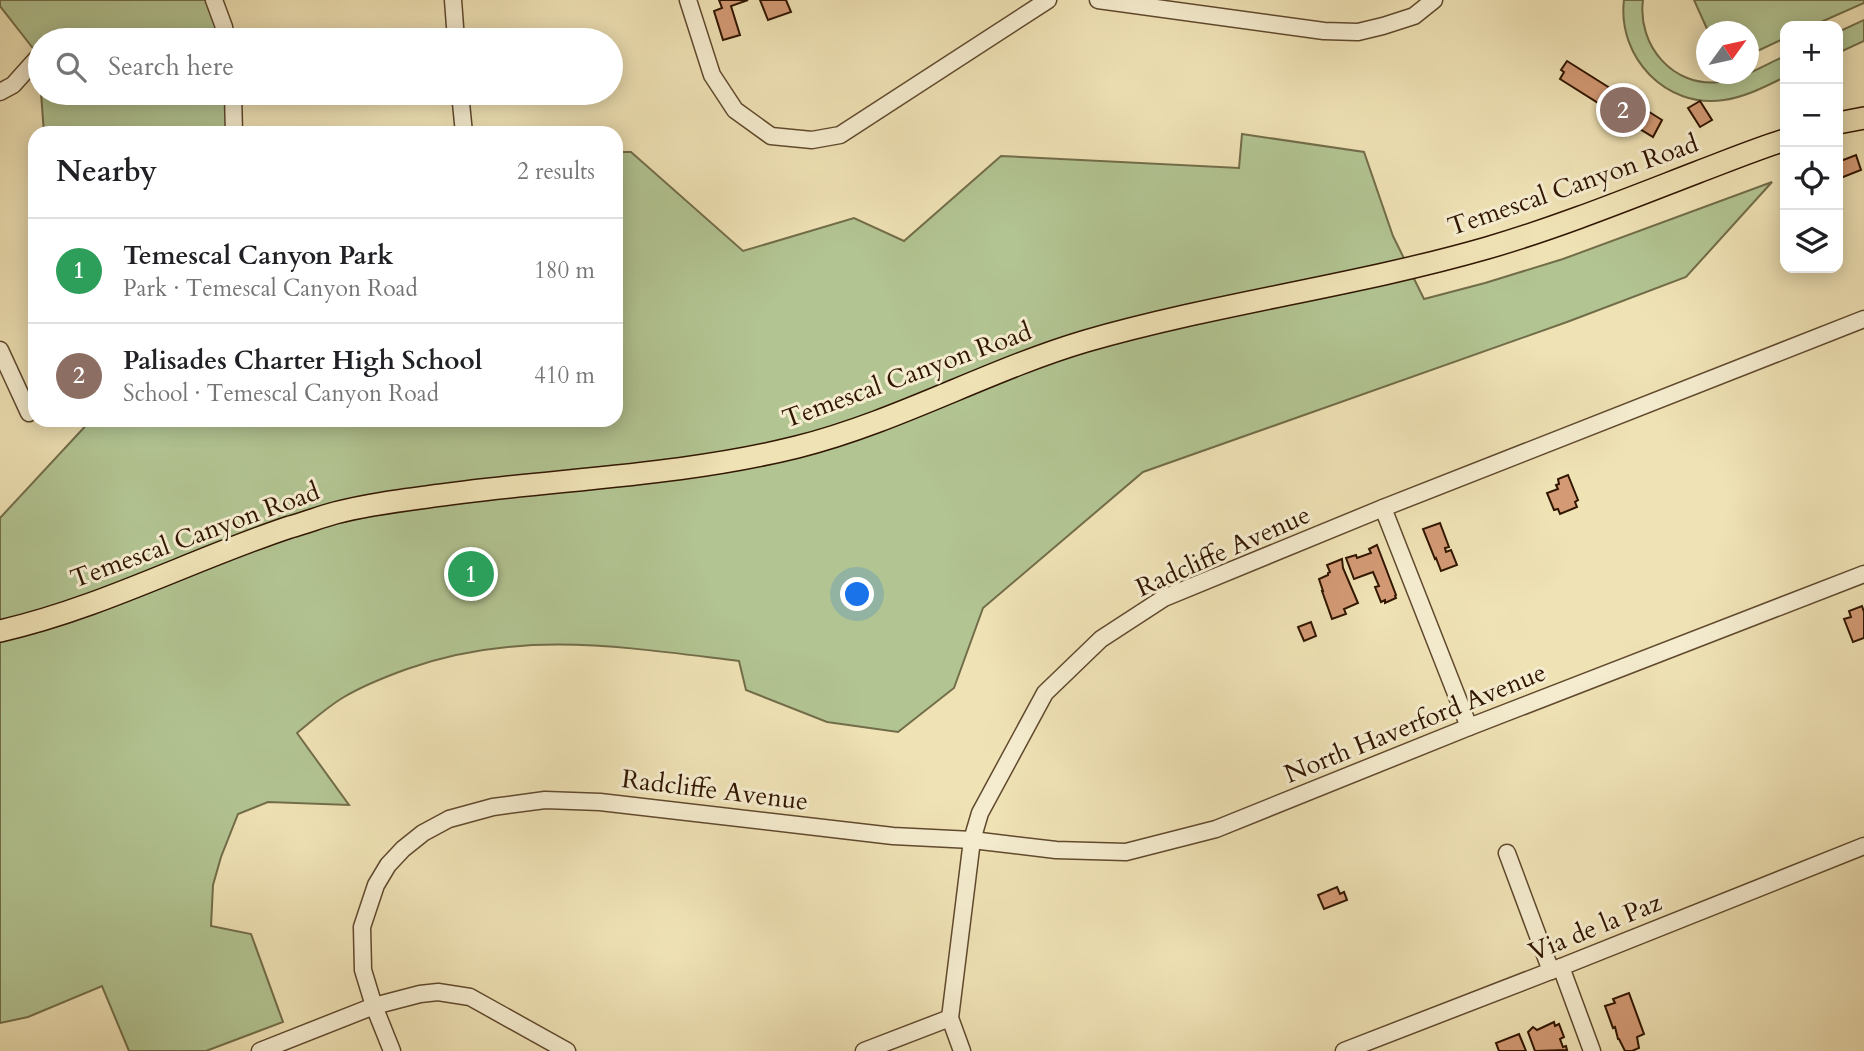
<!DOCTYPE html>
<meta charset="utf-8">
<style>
:root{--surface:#fff;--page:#f6f6f6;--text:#202124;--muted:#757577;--line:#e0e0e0;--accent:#8f2418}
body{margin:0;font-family:Cardo,serif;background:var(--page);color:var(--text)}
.controls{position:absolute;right:21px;top:21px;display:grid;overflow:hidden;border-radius:14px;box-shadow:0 4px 18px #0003}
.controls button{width:63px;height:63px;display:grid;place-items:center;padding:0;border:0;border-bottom:2px solid var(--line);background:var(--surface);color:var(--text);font:35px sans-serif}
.compass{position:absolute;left:1696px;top:21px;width:63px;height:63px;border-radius:50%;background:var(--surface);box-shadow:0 4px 18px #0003;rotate:57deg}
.you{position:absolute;left:858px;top:595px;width:24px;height:24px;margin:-18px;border:5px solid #fff;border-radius:50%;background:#1a73e8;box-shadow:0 0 0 10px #1a73e833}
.badge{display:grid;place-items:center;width:46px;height:46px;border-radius:50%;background:var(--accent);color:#fff;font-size:23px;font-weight:700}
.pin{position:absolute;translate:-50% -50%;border:4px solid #fff;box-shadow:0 2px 7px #0006}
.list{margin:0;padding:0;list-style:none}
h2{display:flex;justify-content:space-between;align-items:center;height:91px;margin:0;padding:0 28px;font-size:30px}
h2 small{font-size:23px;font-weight:400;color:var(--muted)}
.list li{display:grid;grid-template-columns:46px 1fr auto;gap:21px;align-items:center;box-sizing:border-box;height:105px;padding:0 28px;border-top:2px solid var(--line)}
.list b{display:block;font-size:26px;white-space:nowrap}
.list p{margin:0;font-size:23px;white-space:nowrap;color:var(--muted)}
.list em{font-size:23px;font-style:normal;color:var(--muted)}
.icon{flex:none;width:38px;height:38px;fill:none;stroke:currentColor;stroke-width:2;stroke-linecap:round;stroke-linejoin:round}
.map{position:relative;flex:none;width:1864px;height:1051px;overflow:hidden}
.search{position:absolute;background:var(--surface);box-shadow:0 4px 18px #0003;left:28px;top:28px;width:595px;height:77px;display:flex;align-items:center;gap:18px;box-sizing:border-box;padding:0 24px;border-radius:38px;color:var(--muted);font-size:26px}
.panel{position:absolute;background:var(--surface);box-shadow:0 4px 18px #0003;left:28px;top:126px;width:595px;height:301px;border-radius:21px}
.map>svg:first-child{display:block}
</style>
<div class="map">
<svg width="1864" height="1051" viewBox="0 0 1864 1051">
<rect width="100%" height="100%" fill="#efe2b5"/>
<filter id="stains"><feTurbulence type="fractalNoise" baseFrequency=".00286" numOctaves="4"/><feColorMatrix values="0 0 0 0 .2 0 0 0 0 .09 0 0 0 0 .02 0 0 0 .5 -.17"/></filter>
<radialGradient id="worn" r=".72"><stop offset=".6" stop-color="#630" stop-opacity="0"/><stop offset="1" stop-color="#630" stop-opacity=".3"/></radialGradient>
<g fill="#b2c492" stroke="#726d49" stroke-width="2">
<polygon points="0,0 214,0 226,40 40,40 40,75 39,56 0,6"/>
<path d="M1624,0H1643C1637,45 1673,88 1720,82C1743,79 1764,65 1785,56V77C1766,86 1746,97 1724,100C1666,109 1617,57 1624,0Z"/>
<polygon points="1694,0 1864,0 1864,3 1812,26 1785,26 1785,38 1749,55 1748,32 1708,31"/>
<polygon points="1864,20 1864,41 1838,53 1838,32"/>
<polygon points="41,93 233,93 234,133 44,133"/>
<path d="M1242,134L1364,152L1393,236L1424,299L1485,283L1563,259L1772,182L1686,277L1567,322L1143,472L983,608L954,688L898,732L827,722L746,690L739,661C624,647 519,629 407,669C385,677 364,685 344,697C327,707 312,721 297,733L349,805L268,802L238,814L221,857L213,885L211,926L251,934L283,1022L206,1051H129L102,986L28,1017L0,1023V518L91,420H616V152H631L743,251L854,218L904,241L1001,156L1239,168Z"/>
</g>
<g fill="#d39a75" stroke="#311600" stroke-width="2">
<polygon points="719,0 748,0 731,6 740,35 723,40 714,11 722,8"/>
<polygon points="760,0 786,0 791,12 768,20"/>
<polygon points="1567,61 1613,90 1603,106 1560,79 1564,72 1561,70"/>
<polygon points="1619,93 1662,120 1653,137 1609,110"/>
<polygon points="1700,101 1712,120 1700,127 1688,108"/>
<polygon points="1856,155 1861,170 1838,179 1838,162"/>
<polygon points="1568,475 1578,500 1575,502 1577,507 1560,514 1558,509 1554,510 1547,493 1558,489 1556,485 1559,484 1558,479"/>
<polygon points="1440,523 1449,547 1445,548 1446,552 1451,550 1457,565 1441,571 1436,558 1435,559 1423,529"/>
<polygon points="1377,545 1396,595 1395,596 1396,598 1385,603 1385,600 1381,602 1375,587 1379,586 1373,572 1354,579 1346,558 1356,555 1357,558 1371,553 1369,549"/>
<polygon points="1342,559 1343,568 1358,603 1344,609 1346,614 1332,619 1322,591 1323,591 1319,579 1328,575 1328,573 1330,572 1327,565"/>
<polygon points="1862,606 1864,612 1864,638 1853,642 1844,619 1851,617 1849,611"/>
<polygon points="1311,622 1316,636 1304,641 1298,627"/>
<polygon points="1337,887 1340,894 1344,892 1347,900 1324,909 1318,895"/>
<polygon points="1629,993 1644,1034 1637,1037 1639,1048 1632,1051 1625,1051 1619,1039 1618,1039 1615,1027 1613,1028 1605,1006 1615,1003 1613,999"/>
<polygon points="1554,1022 1555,1026 1559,1024 1564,1037 1560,1039 1563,1047 1566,1046 1567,1050 1535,1051 1528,1032 1533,1027 1537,1030"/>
<polygon points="1519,1034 1526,1051 1499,1051 1496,1043"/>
</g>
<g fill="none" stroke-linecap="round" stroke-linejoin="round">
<g stroke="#60492d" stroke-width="19">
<g id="minor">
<polyline points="214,0 224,27 226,40"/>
<polyline points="453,0 456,40"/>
<polyline points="688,0 712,75 735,110 771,136 812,140 840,135 1048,0"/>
<polyline points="1098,0 1324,31 1358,32 1383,26 1414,16 1434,0"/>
<polyline points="0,92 13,85 39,56"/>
<polyline points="233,93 234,133"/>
<polyline points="460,93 464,133"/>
<polyline points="0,350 29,413"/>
<polyline points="1383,508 1469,727"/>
<polyline points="1507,853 1551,971"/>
<polyline points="1561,967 1592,1051"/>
<polyline points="260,1051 374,1006 420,994 438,992 470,997 567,1051"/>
<polyline points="392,1051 374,1006 363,970 362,927 376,885 388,865 403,849 423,833 449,819 493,807 545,800 600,802 893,836 972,840 1056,850 1126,852 1216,829 1469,727 1864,574"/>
<polyline points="864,1051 950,1018"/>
<polyline points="962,1051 950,1018 972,840 980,813 1045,693 1101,639 1164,598 1383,508 1864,319"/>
<polyline points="1344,1051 1561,967 1864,846"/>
</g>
</g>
<g stroke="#311600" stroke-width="24">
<g id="major">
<polyline points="1838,123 1864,118"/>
<path d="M0,631C101,608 193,559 290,527C305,523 320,517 335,513C365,505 396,501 427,497C550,479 676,477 797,447C897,422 988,370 1086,341C1218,303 1355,286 1487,248C1559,227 1628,199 1698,172C1727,161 1756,149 1785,140"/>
</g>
</g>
<use href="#minor" stroke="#f5eccf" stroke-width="16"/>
<use href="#major" stroke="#efe2b5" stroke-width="21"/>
</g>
<g text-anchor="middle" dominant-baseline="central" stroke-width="6" stroke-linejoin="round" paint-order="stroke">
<g font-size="26" fill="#311600" stroke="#f5eccf">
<text transform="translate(1573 185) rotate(-19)">Temescal Canyon Road</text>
<text transform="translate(907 375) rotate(-20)">Temescal Canyon Road</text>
<text transform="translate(195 535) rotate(-20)">Temescal Canyon Road</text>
<text transform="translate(1223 551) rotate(-24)">Radcliffe Avenue</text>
<text transform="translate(1415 723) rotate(-22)">North Haverford Avenue</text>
<text transform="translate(715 790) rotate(7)">Radcliffe Avenue</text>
<text transform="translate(1595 927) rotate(-22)">Via de la Paz</text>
</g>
</g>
<rect width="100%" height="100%" filter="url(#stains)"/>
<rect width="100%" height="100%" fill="url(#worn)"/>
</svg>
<div class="controls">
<button>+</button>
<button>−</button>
<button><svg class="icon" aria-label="locate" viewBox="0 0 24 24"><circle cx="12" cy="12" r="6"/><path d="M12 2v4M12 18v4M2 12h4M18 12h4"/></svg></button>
<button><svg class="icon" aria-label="layers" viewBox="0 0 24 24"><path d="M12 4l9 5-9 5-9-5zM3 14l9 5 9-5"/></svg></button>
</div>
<svg class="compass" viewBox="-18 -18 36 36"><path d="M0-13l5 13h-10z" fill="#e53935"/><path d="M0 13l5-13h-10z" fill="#757577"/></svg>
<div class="you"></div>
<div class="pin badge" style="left:471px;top:574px;background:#2e9e5b">1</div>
<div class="pin badge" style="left:1623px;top:110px;background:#8d6e63">2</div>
<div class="search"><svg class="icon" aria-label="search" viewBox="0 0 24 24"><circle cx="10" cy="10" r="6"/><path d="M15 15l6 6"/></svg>Search here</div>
<section class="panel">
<h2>Nearby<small>2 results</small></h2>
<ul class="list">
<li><span class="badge" style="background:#2e9e5b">1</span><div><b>Temescal Canyon Park</b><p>Park · Temescal Canyon Road</p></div><em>180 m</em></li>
<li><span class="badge" style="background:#8d6e63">2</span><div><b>Palisades Charter High School</b><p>School · Temescal Canyon Road</p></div><em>410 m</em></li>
</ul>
</section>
</div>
